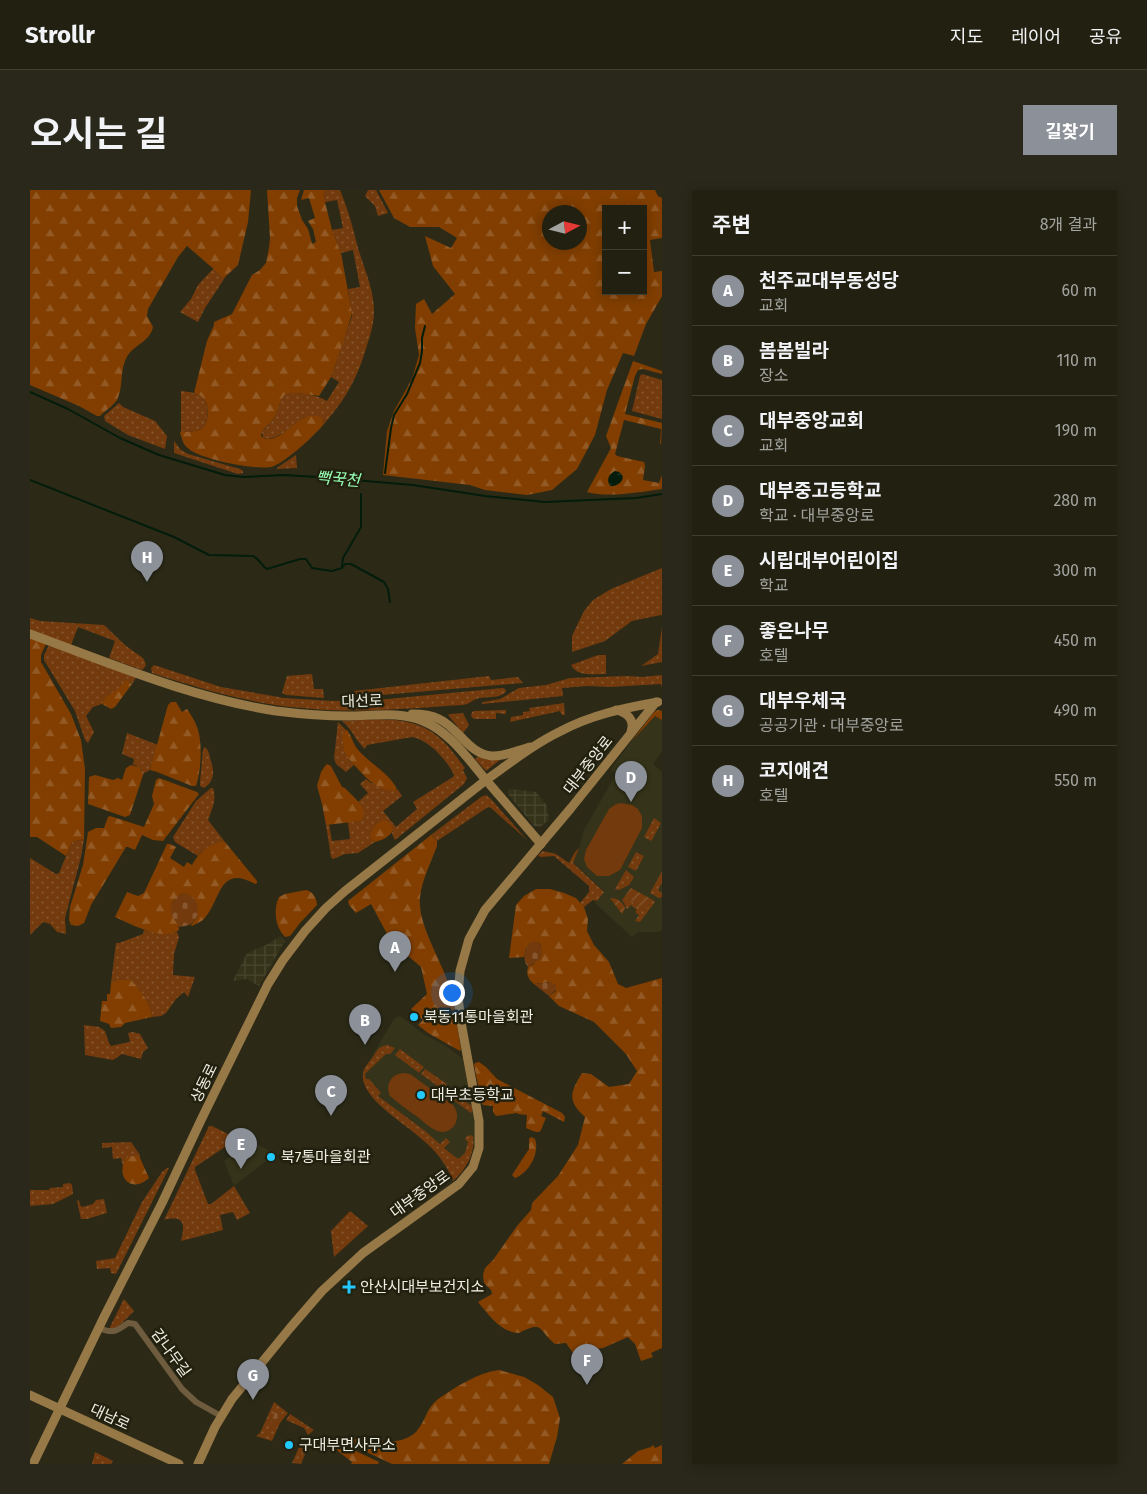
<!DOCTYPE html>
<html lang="ko">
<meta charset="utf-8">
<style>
:root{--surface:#212011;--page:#29281a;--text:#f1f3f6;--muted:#a2a39f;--line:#3e3e31;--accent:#8c9099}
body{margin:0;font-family:"Fira Sans","Noto Sans KR",sans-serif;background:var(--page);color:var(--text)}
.controls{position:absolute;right:15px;top:15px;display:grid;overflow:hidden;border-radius:0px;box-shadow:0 2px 12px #0003}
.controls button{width:45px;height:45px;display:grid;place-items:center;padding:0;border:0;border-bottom:1px solid var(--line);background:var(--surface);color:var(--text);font:25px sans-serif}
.compass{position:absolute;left:512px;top:15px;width:45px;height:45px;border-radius:50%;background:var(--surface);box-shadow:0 2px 12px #0003;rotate:83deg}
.you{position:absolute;left:421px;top:802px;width:18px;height:18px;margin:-12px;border:4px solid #fff;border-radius:50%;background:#1a73e8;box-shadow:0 0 0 8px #1a73e833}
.badge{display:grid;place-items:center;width:32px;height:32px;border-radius:50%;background:var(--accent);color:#fff;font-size:16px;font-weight:700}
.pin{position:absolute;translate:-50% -41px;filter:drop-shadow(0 1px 2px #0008)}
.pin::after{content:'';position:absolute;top:26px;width:18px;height:15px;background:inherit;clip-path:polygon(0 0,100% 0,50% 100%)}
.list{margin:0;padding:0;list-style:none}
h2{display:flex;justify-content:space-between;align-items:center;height:65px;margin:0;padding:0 20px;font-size:21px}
h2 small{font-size:16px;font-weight:400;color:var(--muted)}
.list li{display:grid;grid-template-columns:32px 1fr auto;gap:15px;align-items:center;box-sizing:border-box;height:70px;padding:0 20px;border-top:1px solid var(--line)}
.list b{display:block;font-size:19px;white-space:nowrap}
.list p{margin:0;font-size:16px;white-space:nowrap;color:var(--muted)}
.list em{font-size:16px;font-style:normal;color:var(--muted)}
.map{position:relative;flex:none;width:632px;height:1274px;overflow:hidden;border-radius:0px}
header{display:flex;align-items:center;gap:30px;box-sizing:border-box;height:70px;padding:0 25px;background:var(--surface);border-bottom:1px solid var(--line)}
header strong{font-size:24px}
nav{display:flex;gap:28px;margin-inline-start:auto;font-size:18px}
.intro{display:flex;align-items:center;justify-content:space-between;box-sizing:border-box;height:120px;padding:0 30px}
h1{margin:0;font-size:35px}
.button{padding:12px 22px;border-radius:0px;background:var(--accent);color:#fff;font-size:18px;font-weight:700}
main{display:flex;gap:30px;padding:0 30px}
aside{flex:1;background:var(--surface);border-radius:0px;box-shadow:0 2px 12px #0003}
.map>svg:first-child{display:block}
</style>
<header>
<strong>Strollr</strong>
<nav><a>지도</a><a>레이어</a><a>공유</a></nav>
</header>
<div class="intro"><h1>오시는 길</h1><a class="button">길찾기</a></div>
<main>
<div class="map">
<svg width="632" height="1274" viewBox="0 0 632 1274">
<defs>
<pattern id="industrial-grid" width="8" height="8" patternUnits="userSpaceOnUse" patternTransform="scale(1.25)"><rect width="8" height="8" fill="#353319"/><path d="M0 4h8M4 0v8" fill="none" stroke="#49472f"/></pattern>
<pattern id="grass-dots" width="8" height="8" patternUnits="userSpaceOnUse" patternTransform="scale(1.25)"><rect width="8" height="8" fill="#723a0d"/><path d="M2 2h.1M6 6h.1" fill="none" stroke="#865730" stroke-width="1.8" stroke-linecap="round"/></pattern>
<pattern id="forest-firs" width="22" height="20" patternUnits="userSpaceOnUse" patternTransform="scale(1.25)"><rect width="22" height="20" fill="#813e00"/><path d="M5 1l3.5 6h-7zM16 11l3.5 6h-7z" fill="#935a25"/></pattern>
<pattern id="cemetery-stones" width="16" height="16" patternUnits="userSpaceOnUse" patternTransform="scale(1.25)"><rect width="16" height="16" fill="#723a0d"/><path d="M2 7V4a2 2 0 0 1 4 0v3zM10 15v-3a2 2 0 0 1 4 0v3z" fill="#865730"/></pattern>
<pattern id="garden-furrows" width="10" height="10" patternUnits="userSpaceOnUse" patternTransform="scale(1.25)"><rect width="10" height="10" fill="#723a0d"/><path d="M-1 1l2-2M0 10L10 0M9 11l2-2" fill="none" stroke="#865730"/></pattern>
<pattern id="water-ripples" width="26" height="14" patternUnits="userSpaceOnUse" patternTransform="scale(1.25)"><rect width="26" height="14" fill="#031c0b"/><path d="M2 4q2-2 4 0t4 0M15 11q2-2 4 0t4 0" fill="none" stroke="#283d2e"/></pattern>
</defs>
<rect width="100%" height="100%" fill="#2c2a17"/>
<g fill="#353319">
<polygon points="625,526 632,530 632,561 623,574 632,582 632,740 629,742 608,742 602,747 565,713 574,701 543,672 549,658 554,640 586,584 581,579 601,552"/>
<polygon points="370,826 395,845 416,856 433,869 444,930 444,953 439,970 431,983 423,991 421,985 405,961 389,946 357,922 345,911 333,890 334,880 361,834 365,828"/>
<polygon points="227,954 241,962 234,968 236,971 204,996 194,971 202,964 207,969"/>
</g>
<g fill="url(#industrial-grid)">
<polygon points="480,599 506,602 517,616 519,630 510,637 504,636 478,604 478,600"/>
<polygon points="251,746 255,751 229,796 217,789 203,791 217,763 234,756"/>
</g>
<g fill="url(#grass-dots)">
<path d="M294,0H310C318,19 323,38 328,58C334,78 344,100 344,121C344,132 341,144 337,155C328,187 316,209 294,234L293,230L274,228C263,235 247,252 233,248L232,242L242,231L251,210L256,204C268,201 287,205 297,211L309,192L301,187L322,126L318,99L330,97L323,60L311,63L302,40L313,38L307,10L295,12Z"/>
<polygon points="338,0 346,0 358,23 348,26 345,16 335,6"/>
<polygon points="184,78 193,86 196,86 175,118 168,132 150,122 161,109 168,95"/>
<polygon points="612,184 632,190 632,229 602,221 610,186"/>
<path d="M151,201C158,202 165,202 171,206C180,212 180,232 171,239C165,242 157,242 151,242Z"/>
<polygon points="89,213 93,217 125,231 137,246 135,259 98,245 75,231 74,226"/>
<polygon points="144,251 151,260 158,264 210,279 213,281 213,283 208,284 144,263"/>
<polygon points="266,265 267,278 247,279 248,277"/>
<polygon points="632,378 632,426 631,425 602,431 575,451 542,462 542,446 554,421 563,410 581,399"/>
<polygon points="0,428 10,431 74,435 96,456 113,468 116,474 115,477 112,480 79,468 85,451 48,437 41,455 0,440"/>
<polygon points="632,437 632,472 611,476 628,464"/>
<path d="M19,455L107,486L102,494L101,492C91,494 94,495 87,500C80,505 75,506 72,514L63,517L56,526L64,542L58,553L55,550L45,521L14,470V465Z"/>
<path d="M568,465H576V484C564,484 547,487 541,475Z"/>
<path d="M124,475L191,497L254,508L302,511L347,510L473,498L475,499L476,502C467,510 454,505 444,510C440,512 439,514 433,515C380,518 327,524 273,518C221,514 172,499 122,483L121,478Z"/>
<polygon points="282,484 284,499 293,499 294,508 256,505 252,503 257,486"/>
<polygon points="632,485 632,498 631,494 580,497 558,496 532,498 533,506 452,514 453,512 470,509 489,498 516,495 540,488 597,486 612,487"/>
<polygon points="459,486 461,490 488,487 493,493 340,506 326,505 324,501"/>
<polygon points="534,513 535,525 532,525 530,521 480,532 481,527 493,525 493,522 500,521 499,518"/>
<polygon points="476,520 476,524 466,523 466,529 444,529 441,526 442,522 444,521"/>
<polygon points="433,523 439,535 433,543 418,525 420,524"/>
<path d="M312,531C348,530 384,523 413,551C421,559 428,569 435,578L433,580L437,588L434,594L365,650L362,644L363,640L342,651L345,652L328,663L315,664L303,669L301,667L296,635L299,634L302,651L320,649L318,632L331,631L332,617L328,612L338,603L330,594L336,589L341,593L367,600L366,597L372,606L353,621L366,637L387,619L383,612L423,587L424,585C417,570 399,550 382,547L337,555L335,559C324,549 324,541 312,531Z"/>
<polygon points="308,532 318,542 314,541 319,570 324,575 316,582 306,574 304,568"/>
<path d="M97,543L128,555L120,580L114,583L112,588C112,582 110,575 103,575L104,569L92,564Z"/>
<path d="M175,557C179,561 179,563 180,568C184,580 186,590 174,598L170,596V593L173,559Z"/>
<polygon points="449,567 458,570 469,569 470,570 456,581 445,569 446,568"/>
<path d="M181,598H183C187,610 182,619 178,630L195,652L192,651L171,662L168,666L145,652L143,647L166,611Z"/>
<polygon points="456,605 461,609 497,650 461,618 458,617 407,651 401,645 451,607"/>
<polygon points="624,628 631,633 622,650 621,651 614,647"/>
<polygon points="54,649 51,667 35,728 36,744 27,742 20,734 13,732 0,745 0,668 26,684 29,683 42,652"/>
<polygon points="549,658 543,673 574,702 567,711 563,710 554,717 550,713 559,702 559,696 524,666 510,667 508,665 513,661 526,664 539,673 545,662"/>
<polygon points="606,662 614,666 606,681 598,677"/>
<polygon points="596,680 604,687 599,695 589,700 585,699"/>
<polygon points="632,681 632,693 628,700 632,703 632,707 629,708 620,703"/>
<path d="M595,706L615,721L623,710L625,712L610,732L605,731L609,725L605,722L607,720L601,715L597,719C595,717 595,713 592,710Z"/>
<path d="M114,740L136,744L147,742L149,747L144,764L143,785L165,787L158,807L154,802L146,809L136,823L131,826L122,827C122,816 109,797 101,790L81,793L86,753H89L113,744Z"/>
<polygon points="54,835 69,837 75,841 79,853 81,856 99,852 100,851 98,843 103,842 110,844 118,858 113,862 111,869 92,864 83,870 55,865"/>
<path d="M358,855L365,858L360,864H356L335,884L336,889H339L351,903L348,906L395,941L410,954L416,948L420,952L414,958L428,969L435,963L438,952L435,949L436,947L440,945L443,946C446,963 435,981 423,991C411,956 377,940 351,916C343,909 331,895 333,884C333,878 339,872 343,867C347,860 349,856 358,855Z"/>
<polygon points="370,859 394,877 389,883 365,865"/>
<polygon points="395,879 417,894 413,900 391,884"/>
<polygon points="418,900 442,916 442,921 441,923 415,904"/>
<path d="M179,936H182L200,945L202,949L201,953L165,977V980L178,1014H181L204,996L220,1023L207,1030L203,1022L190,1025L193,1040L151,1051C156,1033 153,1025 134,1030Z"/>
<polygon points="101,952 110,965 110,968 106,966 97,968 93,976 91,968 83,969 82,957 72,958 72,953"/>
<polygon points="137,978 139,978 86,1084 81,1083 80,1078 67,1079 66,1071 85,1068 112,1012 132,982"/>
<polygon points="40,993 42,995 43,1004 23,1014 0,1016 0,1000 19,1000 20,998 33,997 33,994"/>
<polygon points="74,1009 77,1023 57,1029 51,1029 47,1011 49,1010 50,1015 52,1017 63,1014 66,1010"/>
<polygon points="320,1021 338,1036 304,1067 301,1041"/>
<polygon points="94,1109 104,1121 88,1137 80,1139 80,1137"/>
<polygon points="244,1212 258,1223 250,1233 242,1251 226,1246 230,1243"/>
<polygon points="260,1224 284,1240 278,1245 274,1238 256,1230"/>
<polygon points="271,1253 276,1254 277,1259 271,1274 262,1273"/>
<polygon points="65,1262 83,1271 81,1274 62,1274"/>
</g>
<g fill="url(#forest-firs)" fill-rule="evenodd">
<path d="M0,0H221L218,32L208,75L196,86L193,87L157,56L148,67L118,119L117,126L123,137C120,151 106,154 98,165C89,179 94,196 87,210C83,216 75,221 70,226H67L49,216L0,195Z"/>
<path d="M237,0H270L267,8V16L272,30L278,39L282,54L286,52L283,39L278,31L285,28L279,8L271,10L274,0H294L295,12L302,40L311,63L322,123L315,147L301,187L289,206L269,203L256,204C249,210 248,221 243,229C239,236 232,238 231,246L233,248C255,255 269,216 292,228L294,234C283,247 259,269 244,276C231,282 170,269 159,259C153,255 152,249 150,242C156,242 165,242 171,239C179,233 180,217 174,209C172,206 167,204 164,203L177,151L184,135V132L202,124L222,85L230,80L236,73L239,58L240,48Z"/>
<path d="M349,0H625L628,6L632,8V48L620,50L624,82L632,81V106L616,134L604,166L593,163L577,200L565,245L547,279L522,300L497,305L455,300L440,295L353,285L357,241L364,221L382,189L389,165L385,138L386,114L394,109L402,124L425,104L403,76L395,46L421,58L427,48L409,37H380L364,28ZM576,19H613V101H576ZM520,22H550V52H520Z"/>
<path d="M603,171L632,181V184L613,179L608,180L605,186L595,224L632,233L631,254H630L631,239L594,230L585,264L587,266L614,272L615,276L613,290L629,293L632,285V299C610,302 579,308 557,302L581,258L576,246Z"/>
<polygon points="0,448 16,454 11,465 11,472 41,524 51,550 55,579 54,649 42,652 36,666 7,647 0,647"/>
<path d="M95,491H98L102,494L85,517L81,519L72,514C75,506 80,505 86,500C90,498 92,494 95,491Z"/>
<path d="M141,512H146L152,522L157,519C161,525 165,531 167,537C173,552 171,581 166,596H162L127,582L120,580L138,515Z"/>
<polygon points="628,520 632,521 632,530 625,526 601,552 624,522"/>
<path d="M317,540C322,546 323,555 329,561C341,574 357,582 366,597V601C348,601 338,590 327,578C323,574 319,570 317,566C313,559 312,550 313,542Z"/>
<path d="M297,574L301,576L312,597L315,598C324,608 340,618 331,631L296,635L292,614L287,596L291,582L295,576Z"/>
<polygon points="101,575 109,577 112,583 112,588 100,625 95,627 58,614 59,587 65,585 83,590 88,588 92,590 96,578"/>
<polygon points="129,588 167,602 169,604 133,651 123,650 112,645 105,660 98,657 96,657 61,715 54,733 48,736 41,735 39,730 40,717 53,675 58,642 66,638 74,638 78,627 80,626 114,637 124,614 122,606 126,590"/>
<path d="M353,630C359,631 361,634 363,640C360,647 352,650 345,652L342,651L340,645C343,638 346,634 353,630Z"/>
<path d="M401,645L407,651V656C401,672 392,690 390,707C387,734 412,771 420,798C426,817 427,839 431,859L430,861L398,843L388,835L393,830L381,819L397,804L391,777L377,765L370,752L363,755L341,714L326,723L319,715L318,711Z"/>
<path d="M192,651L195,652L227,691V693L225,694C188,673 191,712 173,730C170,732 166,734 162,736L161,735L167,727L142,712L143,726L148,734L149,740C135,752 100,734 85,727L97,702L108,706L114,703L137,654H140L146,657L140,668L154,677L157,672L162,675C171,660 176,657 192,651Z"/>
<path d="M506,699H520L534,703L546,708L554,717L558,729L557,741L564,755L579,772L588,794L596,798L632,788V1158L621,1163L623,1167L611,1171L605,1154L598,1147L573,1158L543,1163L536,1153L525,1154C508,1140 514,1130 489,1143C470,1142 460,1126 448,1112L462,1104L461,1100L454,1093L453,1085L455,1078L463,1070L487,1036L501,1020L502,1013L528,986L548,955L555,927C537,910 540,903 552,883L561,884L579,897L599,894L607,881L596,864L564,832L529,816L519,806L526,801L521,792L504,794C498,789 496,784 498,777L504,774L511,755L508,752H501L496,759L494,767L479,768L486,715L494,706Z"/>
<path d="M276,700C282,701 287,708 287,715L270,733L260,746L255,747C245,737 243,720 249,707L255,704Z"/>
<path d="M88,790H101C109,797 122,816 122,827L95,833L91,837L81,838L79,834L70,831L72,811H77V804H80L81,793Z"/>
<path d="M449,872L456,877L467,889L532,923L535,927L534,932L513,921L511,926L516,928C509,942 514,946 496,938L497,925L488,924L487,923L466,926L463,922V916L453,915L452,914L444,875L445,873Z"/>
<path d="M501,947L505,949C510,963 499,983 485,988L482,985L499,959V949Z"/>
<path d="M101,966H107L110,968L119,988C106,1001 89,993 93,975C94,972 96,970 97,968Z"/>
<path d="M469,1180L494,1187L508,1195L523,1207L530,1228L527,1247L519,1274H362L311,1250L315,1248C337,1249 375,1260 389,1238C397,1227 396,1219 408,1209C426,1197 447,1183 469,1180Z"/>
<polygon points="296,1247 349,1272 348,1274 321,1274 322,1272 309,1262"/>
<polygon points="623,1255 625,1258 632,1255 632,1274 592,1274 608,1261 621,1257"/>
</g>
<g fill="url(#cemetery-stones)">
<path d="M152,703C168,704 174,724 161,734C158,736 152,736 149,737C147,733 144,730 142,726C139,715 143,708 152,703Z"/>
<path d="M501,752H508C513,757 513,762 511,769L498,777C491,768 495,760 501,752Z"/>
<polygon points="521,792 526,795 526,800 519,806 504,794"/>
<polygon points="245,1221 253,1225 247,1238 241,1236"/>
</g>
<g fill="url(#garden-furrows)">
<polygon points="601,698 623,710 615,721 595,706"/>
<path d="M580,708C587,708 592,711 595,718L592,724Z"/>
</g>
<g fill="#723a0d">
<polygon points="591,613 602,615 608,619 612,626 612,638 590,680 579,686 567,686 557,677 554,669 556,660 579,619 586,614"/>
<path d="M374,883L380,884L423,915C434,929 421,948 405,940C399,937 394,932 389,928C379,921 369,914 360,906C355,894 361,884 374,883Z"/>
</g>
<path fill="url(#water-ripples)" d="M585,281C599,283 592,297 580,296C576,289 579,284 585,281Z"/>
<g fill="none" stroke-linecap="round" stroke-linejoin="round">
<g stroke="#031c0b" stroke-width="2">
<polyline points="0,202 38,219 90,248 129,265 195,285 214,287 254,285 288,287 383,295 455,306 515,312 606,308 632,304"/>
<polyline points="355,283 361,238 364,225 377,204 390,173 392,161 392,148 395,136"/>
<path d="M0,290L144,347L179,365L223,366C230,369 231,376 237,379L270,369H276L282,378L302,381L312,378L315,374H321L354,392L358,399L360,412"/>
<polyline points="312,376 313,368 331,337 331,304"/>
</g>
<path stroke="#6f5c3e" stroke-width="6" d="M69,1138C83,1144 87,1141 98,1133L105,1134L152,1199L166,1212L191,1226"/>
<g stroke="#977847" stroke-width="9">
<path d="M0,444C80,473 161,508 246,521C270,524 294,526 318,526C343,526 369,521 393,531C420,542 438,569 456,590C480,573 504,554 531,541C561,525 594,518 628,512"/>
<path d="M586,520C598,523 605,530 601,542"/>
<path d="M382,524C391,524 401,525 409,529C429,538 438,564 462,566C474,567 488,560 500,557"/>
<polyline points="0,1205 149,1274"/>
<polyline points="3,1274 74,1127 132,1013 171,930 238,794 253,770 275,741 296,718 315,701 456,590 511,654"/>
<polyline points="168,1274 185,1237 202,1209 260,1138 292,1101 333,1063 429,994 443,977 449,958 449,931 431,832 428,807 430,781 439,749 455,720 541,618 626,512"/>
</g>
</g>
<g fill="#22c9fe" stroke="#22200e" stroke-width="2">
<circle cx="384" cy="827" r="5"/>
<circle cx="391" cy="905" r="5"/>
<circle cx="241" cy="967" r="5"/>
<path d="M316.5 1089.5h5v5h5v5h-5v5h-5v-5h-5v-5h5z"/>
<circle cx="259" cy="1255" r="5"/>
</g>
<g text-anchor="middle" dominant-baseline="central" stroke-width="5" stroke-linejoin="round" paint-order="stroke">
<g font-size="15" fill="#f0efe3" stroke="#22200e">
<text transform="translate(332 511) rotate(-2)">대선로</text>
<text transform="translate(558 575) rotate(-52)">대부중앙로</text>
<text transform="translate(174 893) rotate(-64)">상동로</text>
<text transform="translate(390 1004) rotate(-36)">대부중앙로</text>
<text transform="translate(141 1163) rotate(54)">감나무길</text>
<text transform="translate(80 1227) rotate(25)">대남로</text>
</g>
<g font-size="15" fill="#f0efe3" stroke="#22200e" text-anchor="start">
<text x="394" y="827">북동11통마을회관</text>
<text x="401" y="905">대부초등학교</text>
<text x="251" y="967">북7통마을회관</text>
<text x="330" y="1097">안산시대부보건지소</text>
<text x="269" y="1255">구대부면사무소</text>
</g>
<g font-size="16" font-style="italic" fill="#95ffb4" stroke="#22200e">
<text transform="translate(308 289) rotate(5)">뻑꾹천</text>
</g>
</g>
</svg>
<div class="controls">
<button>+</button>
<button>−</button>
</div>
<svg class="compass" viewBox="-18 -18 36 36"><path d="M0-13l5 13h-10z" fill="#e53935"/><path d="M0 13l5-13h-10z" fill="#a2a39f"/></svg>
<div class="you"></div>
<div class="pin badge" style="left:365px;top:782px">A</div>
<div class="pin badge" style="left:335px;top:855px">B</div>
<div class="pin badge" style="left:301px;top:926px">C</div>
<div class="pin badge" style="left:601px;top:612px">D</div>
<div class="pin badge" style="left:211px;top:979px">E</div>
<div class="pin badge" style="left:557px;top:1195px">F</div>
<div class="pin badge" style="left:223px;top:1210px">G</div>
<div class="pin badge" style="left:117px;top:392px">H</div>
</div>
<aside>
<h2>주변<small>8개 결과</small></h2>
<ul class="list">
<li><span class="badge">A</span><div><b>천주교대부동성당</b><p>교회</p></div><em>60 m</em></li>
<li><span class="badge">B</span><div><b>봄봄빌라</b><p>장소</p></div><em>110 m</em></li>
<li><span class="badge">C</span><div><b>대부중앙교회</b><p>교회</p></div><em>190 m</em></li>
<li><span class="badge">D</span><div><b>대부중고등학교</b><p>학교 · 대부중앙로</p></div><em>280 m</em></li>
<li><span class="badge">E</span><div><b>시립대부어린이집</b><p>학교</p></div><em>300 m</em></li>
<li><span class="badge">F</span><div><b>좋은나무</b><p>호텔</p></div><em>450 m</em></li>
<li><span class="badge">G</span><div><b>대부우체국</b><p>공공기관 · 대부중앙로</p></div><em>490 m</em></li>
<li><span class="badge">H</span><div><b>코지애견</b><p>호텔</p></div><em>550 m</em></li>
</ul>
</aside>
</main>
